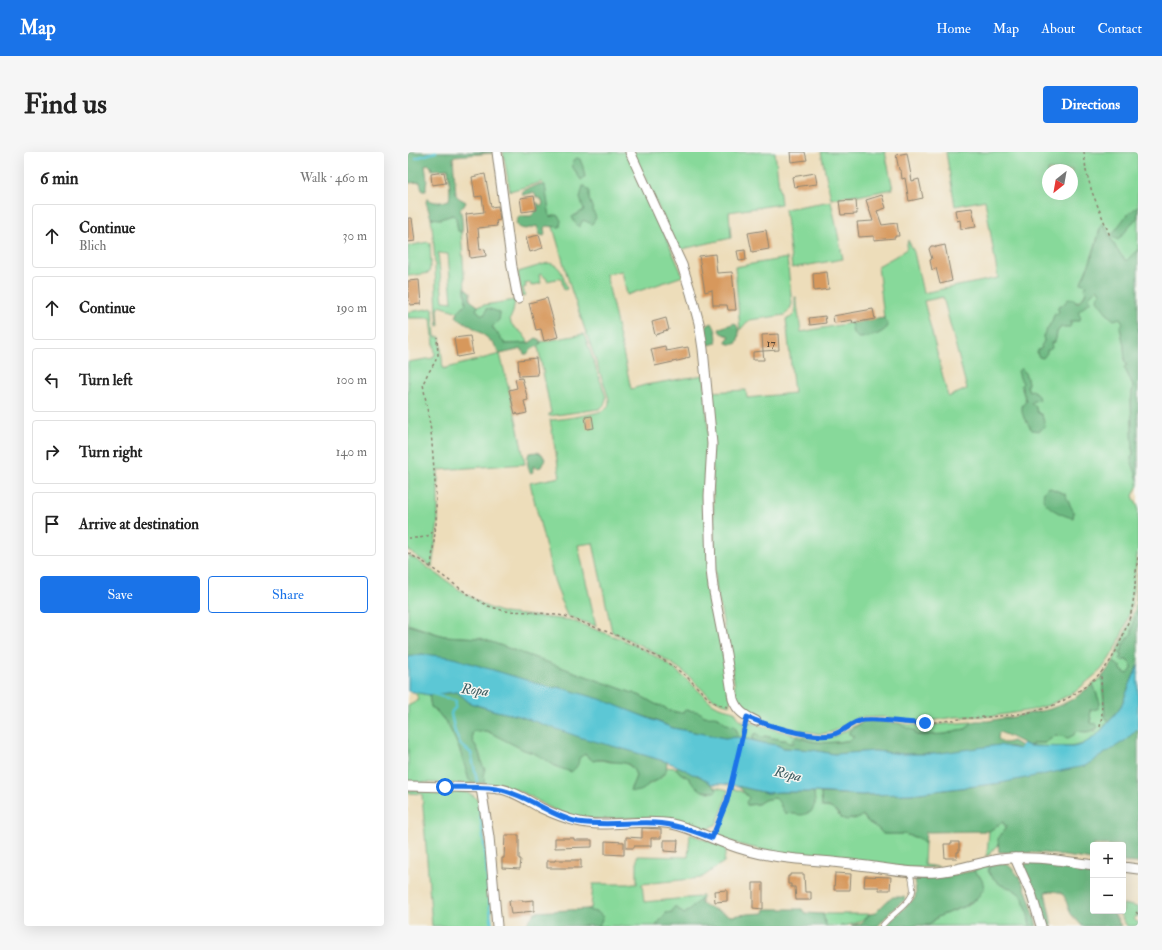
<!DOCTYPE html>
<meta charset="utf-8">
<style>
:root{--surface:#fff;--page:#f6f6f6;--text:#222;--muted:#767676;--line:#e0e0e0;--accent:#1a73e8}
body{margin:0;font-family:"IM FELL Double Pica",serif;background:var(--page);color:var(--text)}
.controls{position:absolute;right:12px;bottom:12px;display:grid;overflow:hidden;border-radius:4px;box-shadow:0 4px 16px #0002}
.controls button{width:36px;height:36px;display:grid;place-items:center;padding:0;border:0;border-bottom:1px solid var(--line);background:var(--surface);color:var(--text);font:20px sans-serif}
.compass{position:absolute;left:634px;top:12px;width:36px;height:36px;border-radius:50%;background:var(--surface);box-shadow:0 4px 16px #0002;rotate:211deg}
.stop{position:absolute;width:12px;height:12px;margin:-9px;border:3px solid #1a73e8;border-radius:50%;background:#fff}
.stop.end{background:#1a73e8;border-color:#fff;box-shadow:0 1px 4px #0008}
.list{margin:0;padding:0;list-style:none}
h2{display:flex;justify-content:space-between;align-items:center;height:52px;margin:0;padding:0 16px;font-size:17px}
h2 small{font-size:13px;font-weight:400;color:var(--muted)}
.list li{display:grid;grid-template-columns:26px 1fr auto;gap:12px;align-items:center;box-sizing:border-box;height:64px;margin:0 8px 8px;padding:0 8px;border:1px solid var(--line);border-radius:4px}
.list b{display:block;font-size:15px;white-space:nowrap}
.list p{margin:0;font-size:13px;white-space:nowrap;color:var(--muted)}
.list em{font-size:13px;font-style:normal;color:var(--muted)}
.actions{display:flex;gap:8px;padding:12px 16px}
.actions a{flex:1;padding:9px 0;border:1px solid var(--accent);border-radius:4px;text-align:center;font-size:14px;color:var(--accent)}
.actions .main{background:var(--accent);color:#fff}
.icon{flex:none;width:22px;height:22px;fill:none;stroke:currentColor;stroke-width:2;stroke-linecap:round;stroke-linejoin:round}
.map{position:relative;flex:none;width:730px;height:774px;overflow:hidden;border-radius:4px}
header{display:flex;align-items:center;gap:24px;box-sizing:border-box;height:56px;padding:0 20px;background:var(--accent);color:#fff}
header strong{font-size:19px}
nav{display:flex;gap:22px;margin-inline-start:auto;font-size:14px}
.intro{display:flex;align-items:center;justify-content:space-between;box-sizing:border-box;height:96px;padding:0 24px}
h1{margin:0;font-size:28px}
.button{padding:10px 18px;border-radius:4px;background:var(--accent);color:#fff;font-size:14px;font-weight:700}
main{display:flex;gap:24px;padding:0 24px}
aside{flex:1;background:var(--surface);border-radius:4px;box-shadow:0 4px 16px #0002}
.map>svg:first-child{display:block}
</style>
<header>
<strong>Map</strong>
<nav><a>Home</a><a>Map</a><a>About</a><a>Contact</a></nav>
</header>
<div class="intro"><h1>Find us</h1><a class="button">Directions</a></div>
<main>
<aside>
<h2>6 min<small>Walk · 460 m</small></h2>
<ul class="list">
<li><svg class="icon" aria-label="ahead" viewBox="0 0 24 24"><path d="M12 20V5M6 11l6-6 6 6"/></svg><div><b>Continue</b><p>Blich</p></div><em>30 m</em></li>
<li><svg class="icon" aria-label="ahead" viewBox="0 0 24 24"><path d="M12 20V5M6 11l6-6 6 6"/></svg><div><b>Continue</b></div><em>190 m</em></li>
<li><svg class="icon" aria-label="left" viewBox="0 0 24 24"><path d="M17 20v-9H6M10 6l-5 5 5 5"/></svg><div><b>Turn left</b></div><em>100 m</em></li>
<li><svg class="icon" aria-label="right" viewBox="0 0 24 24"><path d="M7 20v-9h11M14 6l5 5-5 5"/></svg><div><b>Turn right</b></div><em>140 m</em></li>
<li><svg class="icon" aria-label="arrive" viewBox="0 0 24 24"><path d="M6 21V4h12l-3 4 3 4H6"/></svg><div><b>Arrive at destination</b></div></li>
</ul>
<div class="actions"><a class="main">Save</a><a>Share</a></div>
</aside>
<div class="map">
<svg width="730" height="774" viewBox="0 0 730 774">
<rect width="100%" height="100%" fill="#f6f6f2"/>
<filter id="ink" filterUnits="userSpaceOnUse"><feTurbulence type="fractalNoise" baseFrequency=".025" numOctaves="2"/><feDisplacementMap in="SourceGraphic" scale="8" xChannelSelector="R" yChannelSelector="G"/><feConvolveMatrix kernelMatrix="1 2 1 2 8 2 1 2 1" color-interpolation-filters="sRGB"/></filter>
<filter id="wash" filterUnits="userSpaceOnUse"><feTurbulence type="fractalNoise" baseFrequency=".012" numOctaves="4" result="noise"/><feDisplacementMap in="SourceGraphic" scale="16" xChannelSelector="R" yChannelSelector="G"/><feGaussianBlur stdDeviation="0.9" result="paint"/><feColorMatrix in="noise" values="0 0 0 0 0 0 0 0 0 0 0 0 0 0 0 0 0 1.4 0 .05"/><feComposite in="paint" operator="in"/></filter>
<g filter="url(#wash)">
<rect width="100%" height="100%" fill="#edddba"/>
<g fill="#87d99a" stroke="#598262" fill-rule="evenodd">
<path d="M95,0H220L275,124L219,143L214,119L198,122L223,237L237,233L296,223L301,291V426L323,547L321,553C297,548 288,527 269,515C248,501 227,490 204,480L185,391L170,393L188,474L159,464L146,428L122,331L152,325L142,268C151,268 189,262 196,258C201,256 201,252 201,247L163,137L145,75L142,70L134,30L102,39Z"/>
<polygon points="225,0 367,0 373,52 321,60 323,86 270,98"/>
<polygon points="413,0 477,0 485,37 450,44 450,42 423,47"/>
<path d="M538,0H730V97L718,109L709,98L696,73H693C688,91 683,111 674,128L679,133C675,162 655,142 650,162L647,161L644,169L635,184L639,198L643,194V191L648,187L649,180L653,175L662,174C663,163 675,156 683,149L680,146L689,137L693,140L716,171L712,175L716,194L717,210L719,213L716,215L725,233L723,249L725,303L723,305L730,328V333L725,344L730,355V396L723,456L718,472L709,494L701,507L693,518L667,540L641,553L624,558L586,564L546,565L516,570H505L478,565L449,566L424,580L413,582L370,574L347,567L331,553L328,544L324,514L308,434L302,240L338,238L339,246L386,241L378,167L382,166L387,161V145H388L393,180L443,171L445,181C457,182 472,186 479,174L476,166L470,114L495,100L498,97L500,88L506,100L515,141L590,126L577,48L547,54ZM640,18H664V42H640ZM535,145L559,237L540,245L516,149ZM617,220L620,231L619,234L621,239L632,248L625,249L623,251L627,253L629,260L624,278L616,266L618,249L613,234L615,232Z"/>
<polygon points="423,49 435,107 384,116 377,57"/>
<path d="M45,63L48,66L50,79L53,80L58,151L50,160L32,154L30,158L31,174H30C27,138 28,102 23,66L32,67ZM30,101L40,102L44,150L35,149Z"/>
<polygon points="20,90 22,91 23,111 21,121 0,124 0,94"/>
<polygon points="379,106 384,152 382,157 377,163 342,168 338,171 332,178 327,115"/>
<path d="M140,111C155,113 155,126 159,137L156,138L153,126L139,129V127L133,122L131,123L133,131L123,134L122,130L117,131L118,135L115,136L117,144L114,145L110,120Z"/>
<polygon points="107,148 105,160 102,167 103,171 105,174 115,182 121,191 97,192 90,182 84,174 91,168 77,162 74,163 68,158 70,154"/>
<polygon points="25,156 27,185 32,185 35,217 92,202 107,262 117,312 30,318 30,371 24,415 0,398 0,210 25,206 27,202 23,166 0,166 0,160"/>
<path d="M176,182L198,245C198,251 196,254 191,257L141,264V262L143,261L130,194L132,193L133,190Z"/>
<path d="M0,403L12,410L56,441L79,455L96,461L162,468L213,487L238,499L257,510L275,524L304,551L311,555L326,559L332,568L335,569V571H337L334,586L331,585L327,574C319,574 316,571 311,565H302L261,559L256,555L247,552L233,544L72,486L36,484L0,472Z"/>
<path d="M730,421V456L725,471L724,481C719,486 714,492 714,499L712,500V502L715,505V507L719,508L723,513L724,517L719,522L713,518L710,513L705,510L716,484L727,457Z"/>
<path d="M694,525L697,565L700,569C695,576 690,583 683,588C667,599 640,594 621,594L626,591H637L648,583L668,579L679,580L687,579L690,575L683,571L682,558H685L691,556L692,551L685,532Z"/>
<path d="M7,540L21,543L23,555C26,557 30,560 32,563C47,579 55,607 61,628L64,631L60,632L0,630V554L11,548Z"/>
<path d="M456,569L441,579L446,584L443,588C426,591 410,592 394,586L386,591H381L378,588H374L357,584L355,585L345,583V588L336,586L341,570C358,575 407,591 423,585C434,582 444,574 456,569Z"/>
<path d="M564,570L558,577C549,578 545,581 538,582C529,584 518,583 508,583L506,578L494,574L491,571L510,574Z"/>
<path d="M66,579H79L116,598L128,602L149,615L171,606L177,601L185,609C193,607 196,609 203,610C207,610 210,609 213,610C219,611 228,617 228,624C227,630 223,634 222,639C234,634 258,630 258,615L268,616L272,621L283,627V630L297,640H307L309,638L307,635L320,638L316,654L308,673H306L301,677C284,674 267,668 250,667C220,663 188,671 158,663C144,658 133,650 120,643C105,635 92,633 76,631L77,626L75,624C74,616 74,606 70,598C66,589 64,593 64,581Z"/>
<path d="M325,636L336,641L342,646L339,653L350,652L356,648L367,646L371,648L373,655L407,652L406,640L413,641L414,655C422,656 426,655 431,664L445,667L454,663L460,670L471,677L475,682H496L510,686L517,692L516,713L531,715L503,716L373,702L333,693L309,684L308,682L320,651Z"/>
<path d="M0,638C15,638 52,636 64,643C67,644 69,647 70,650C78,672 78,708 80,732L79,738L82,748L84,774H24L14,642L0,641Z"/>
<polygon points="595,670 598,676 590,687 591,691 581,703 577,704 579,702 581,679"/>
<path d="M282,682L318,696L316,710L293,726L234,732L236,750L291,745L294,743C294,745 294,746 294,747C292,749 279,760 276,762L268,755L264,760L258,761L248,774H191V772L183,759L179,757L183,756L185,732H229V704L280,705Z"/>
<path d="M582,713L584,725L593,733L605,737L615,745L616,751L619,757L622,774H514L515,773H521C525,770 529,765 534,763C543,760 567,752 571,743C573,737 572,729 572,724L565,719Z"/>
<polygon points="715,752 730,755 730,765 728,764 726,767 729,770 730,770 730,774 719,774 710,759 715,759"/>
<path d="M415,762H462C448,774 439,774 419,774L417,771Z"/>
</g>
<g fill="#6db982" stroke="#4c7256">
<path d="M0,0H86L85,1L46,4L45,6L48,43L51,46L58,50L56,54L52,57C54,61 55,76 54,80L50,79L48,66L45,63L32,67L23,66L18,50L19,47C27,51 32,51 41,48C43,40 41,26 40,17L24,18L23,15L20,12L17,13L19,28L18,34V39H14L12,30L1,31L0,30Z"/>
<polygon points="169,6 172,7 175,15 177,25 173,28 164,14 165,8"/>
<polygon points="130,33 137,33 142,65 149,63 153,68 152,75 138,74 136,76 137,82 136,84 132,83 129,74 118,77 112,76 108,71 111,64 123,64 130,57 129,50 133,54 135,51 133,47 128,45 127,42 124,41 115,43 114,39"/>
<polygon points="175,34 177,34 181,38 181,47 188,66 184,72 175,68 171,75 167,71 164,65 176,58 172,46"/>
<polygon points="730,54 730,65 710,88 703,84 718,64"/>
<path d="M693,72L696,73L709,98L718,109L730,97V328L723,308V305L725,303L723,249L725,233L716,215L719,213L717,210L716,194L712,175L715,171L712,166L706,168L701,164L689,148L690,143L693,140L689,137L680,146L683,149L670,160L673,166L671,169H663V172L662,175H653L649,180L647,190L643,191L644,196L641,198H639V201L635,206L631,205L629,201L630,198L634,196L633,194L636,189L635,184L644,169L647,161L650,162L651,158L649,157L651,153H655L660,147H666L668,151C673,150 676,145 678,140L676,137L679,133L673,131C674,126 677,123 678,119C685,104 690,88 693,72Z"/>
<path d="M57,136L62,140V148L70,154L68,158L74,163L77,162L79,156L88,159L92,162L91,168L84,175L90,182L97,192L121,191L128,186L131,187L133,190L132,193L124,197L119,202H116L114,197L92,202C85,186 63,174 48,165L50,160L58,151Z"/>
<path d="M476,166L480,174C474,183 460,186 450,186L445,181L443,171Z"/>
<path d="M304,171C308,177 310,185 308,191L301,193C297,189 296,180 296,175Z"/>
<path d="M327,171C332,177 332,185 328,192H322L318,191V189L322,184L315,182L311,179L312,176Z"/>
<polygon points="613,216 617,220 620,231 619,234 621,239 624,238 628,241 632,248 625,249 623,251 627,253 629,260 634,263 637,273 632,279 624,278 616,266 614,260 614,254 618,249 613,233 615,231 612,226 610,219"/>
<path d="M129,300L134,302L137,307L133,315L129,316L125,314V320L122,321C120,314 118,308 121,301Z"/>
<path d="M640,335L657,342L662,353L666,360L665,366C655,364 631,354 636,340C637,338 639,337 640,335Z"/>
<path d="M730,456V513L713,554L708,561L700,569L697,565L694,525L705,510L710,513L713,515V518L719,522L724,517L723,513L719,508H716L714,509L713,508L712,506L715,504L712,502V499H714C714,492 719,486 724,481C723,472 728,464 730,456Z"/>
<path d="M0,473L36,484L72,486L233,544L247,552L256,555L261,559L274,561L277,558C284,559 292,558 296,564C301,565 306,563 310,565C317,569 316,573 327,574L331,585L317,586L265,576L244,567L150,535L145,536L99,523L14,502L0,505Z"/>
<path d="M685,532L692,551L691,556L685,558H682L683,571L688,572L690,575C684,581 675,580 668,579L666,583L660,586L648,583L637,591H626L621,594C610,589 603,584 591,580L590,586C593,593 599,591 605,589L613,594L611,597L605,595L585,594L568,597L525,602H495L467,599L426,602L405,598L375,596L369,593H362L345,588V583L349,581C351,584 353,586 357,584L374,588H378L381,591H386L385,587L389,585C406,592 424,592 443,588L446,584L441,582V579L456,569H467L491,571L494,574L506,578L508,583L538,582L549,578L558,577L564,570L568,569H580L596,566H601L642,557L655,552L667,546Z"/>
<path d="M49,540L62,551L88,559L111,564L259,610L258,619L250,628L241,631C237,639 229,641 222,639L228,624C223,607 214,612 201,609C195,608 191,607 185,609L177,602L171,606C171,613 168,616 163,620L149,615L128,602L116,598L79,579H66L64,581C64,593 67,590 70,599C73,605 72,611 77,617L75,624L77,626L76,631H64L61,628C55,607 47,579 32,563C30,560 26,557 23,555L21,543Z"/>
<polygon points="730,576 730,711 715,710 715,693 685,693 685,708 636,701 591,700 590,687 598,675 595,670 581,679 518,680 517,692 510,686 496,682 475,682 471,677 460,670 455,663 449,667 442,666 439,668 433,666 429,660 421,655 414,655 413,641 453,643 503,642 593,631 718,588"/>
<polygon points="270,614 295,626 307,635 309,638 307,640 294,639 283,630 282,627 272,621 268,616"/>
<path d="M330,634L359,641L372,640H406L407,652L403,660L394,663L377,661C373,656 372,649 367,646L356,648L350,652L339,653L338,650L341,646Z"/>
<path d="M625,709L674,716L682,719L685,722V759H704L713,774H674C671,770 666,766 663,762C655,746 661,737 637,740L644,774H635L615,717C617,711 619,710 625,709Z"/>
<path d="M597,711C617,723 623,753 629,774H622L619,757L616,751L615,745L605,737L593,733L584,725L580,719L582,713Z"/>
<path d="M565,719C572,724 575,727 576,736L569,747L563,750L555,755L534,763L528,766L521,773L477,774L507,746C509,738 506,732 508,725L511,723L538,724Z"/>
<polygon points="485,745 496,745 498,747 484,758 470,774 443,774 453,771 462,762 467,761 478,750"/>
<path d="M293,747V752L323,764L340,762L356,761L357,757H394L397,761L415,762L417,771L419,774H248L258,761L264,760L266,755H268L276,762C283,758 287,751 293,747Z"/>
<polygon points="179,757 183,759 190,760 195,765 191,774 117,774 127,760"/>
</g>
<polygon fill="#5cc7d5" stroke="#447980" points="14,502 42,505 145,536 150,535 192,547 265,576 317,586 331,585 355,591 369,593 375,596 405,598 426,602 467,599 495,602 525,602 591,593 611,597 615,591 621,594 665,595 673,593 682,588 690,582 704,566 713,554 730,513 730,576 718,588 677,614 593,631 503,642 453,643 406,640 372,640 359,641 329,634 314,632 304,632 290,623 284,622 274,616 259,610 219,598 174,586 111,564 88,559 62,551 49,540 21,543 0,539 0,505"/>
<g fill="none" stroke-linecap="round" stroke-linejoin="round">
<g stroke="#5cc7d5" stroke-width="2.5">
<polyline points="8,6 28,0"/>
<polyline points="25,542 48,549 47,556 44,559 43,562 47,580 53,593 63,601 69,629"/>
<polyline points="71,653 78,708 80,740 84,774"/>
</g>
</g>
<g id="blocks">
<g fill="#d7985b">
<polygon points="382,0 397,0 399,8 383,10"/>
<polygon points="499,1 504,29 511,27 515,46 501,49 497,26 494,27 493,18 491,18 488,3"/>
<polygon points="36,20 38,31 24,33 23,22"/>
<polygon points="407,21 409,32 386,35 384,25"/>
<polygon points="77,22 83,55 90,54 92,68 88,69 89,74 70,76 72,98 77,97 78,104 62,106 58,62 76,60 74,44 67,45 64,25"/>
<polygon points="474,43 478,56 469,59 474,73 489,71 491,84 487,84 487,86 466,88 466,84 451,85 449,70 465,69 458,48"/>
<polygon points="126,44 129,58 114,60 112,46"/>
<polygon points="448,48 449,62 433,63 431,49"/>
<polygon points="564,56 568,75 553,77 552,68 549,69 547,58"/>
<polygon points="0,66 4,66 7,89 0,90"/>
<polygon points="358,78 361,97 344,100 340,81"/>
<polygon points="131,83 135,96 122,100 118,86"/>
<polygon points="537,93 544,129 532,132 528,116 524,118 522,108 524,107 521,97 523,94 526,94 528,95"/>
<polygon points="337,98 338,108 331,109 329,99"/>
<polygon points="307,102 309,121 324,120 328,158 320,158 319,153 305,153 304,138 297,140 291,104"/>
<polygon points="419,120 421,137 406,139 405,122"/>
<polygon points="11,128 13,152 2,153 1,148 0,148 0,129"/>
<polygon points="139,146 150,185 136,189 133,177 128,178 121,151"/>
<polygon points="465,157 467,167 445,171 444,168 426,171 425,164"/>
<polygon points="417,164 418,171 402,173 401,166"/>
<polygon points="258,166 261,178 255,179 256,180 247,183 244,170"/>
<polygon points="370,182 371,198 355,199 354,183"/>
<polygon points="62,184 65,202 49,205 46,186"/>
<polygon points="257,194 258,199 280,195 282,205 278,206 278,207 247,214 243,197"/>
<polygon points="355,199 356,208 345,208 345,200"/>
<polygon points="128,206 130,223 111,224 110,208"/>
<polygon points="114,226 120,248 116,249 119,261 110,263 109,261 107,262 101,238 109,236 107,227"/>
<polygon points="184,264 186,276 179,277 177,265"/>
<polygon points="234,676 253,677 253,686 243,686 243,694 226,694 226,696 218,696 218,685 234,686"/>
<polygon points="97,683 111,683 111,707 113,707 112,717 94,716 94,706 96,706"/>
<polygon points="147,686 166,686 166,688 184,688 184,695 147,696"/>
<polygon points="256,688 270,688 269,700 256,699"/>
<polygon points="197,689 216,690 216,703 197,702"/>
<polygon points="543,690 551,690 551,700 549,700 549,706 537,706 536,692 543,692"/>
<polygon points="147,708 173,708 173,716 139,716 139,709 147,709"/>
<polygon points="427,721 443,722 442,738 426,738"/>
<polygon points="382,722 396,722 397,740 403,740 403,748 388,748 387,735 383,735 383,732 380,732 380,724 382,724"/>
<polygon points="457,724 483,725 482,738 471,738 471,735 456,735"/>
<polygon points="345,731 355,731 355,757 345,756"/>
<polygon points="319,738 319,749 307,750 306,739"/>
<polygon points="115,748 115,749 126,748 126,759 116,760 116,761 103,762 101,749"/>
</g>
</g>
</g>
<g filter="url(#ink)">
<use href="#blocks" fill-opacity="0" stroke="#8c8472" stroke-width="1"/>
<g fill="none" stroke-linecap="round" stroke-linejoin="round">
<g stroke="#8c8472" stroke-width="6">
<path id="service" d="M474,774C482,763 503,752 505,738C505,732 503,725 502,719"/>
</g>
<g stroke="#8c8472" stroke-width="11">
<g id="minor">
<polyline points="89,0 104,115 110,147"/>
<path d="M222,0L274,113L283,141L291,171L295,197L304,292L301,344L303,418L305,435L318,502L325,547C329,559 337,564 348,569"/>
<path d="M0,634L81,636C85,636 89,637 93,637C108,640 120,649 133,656C144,661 155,666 168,669C199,677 232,666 264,672C284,676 303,687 322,693C343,701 367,705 389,707C410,709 430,710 451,713C476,716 504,722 528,720C550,719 571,710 592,707C624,703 654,709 685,713"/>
<polyline points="73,636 81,685 89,774"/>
<polyline points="607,706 624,744 633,774"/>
<polyline points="715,715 730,717"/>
</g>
</g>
<g stroke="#8c8472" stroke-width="1.5" stroke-dasharray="3 3" stroke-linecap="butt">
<polyline points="676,0 678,19 684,40 702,84"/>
<path d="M0,386C11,386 23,387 27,375"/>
<polyline points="0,401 17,411 57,440 80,454 97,459 122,460 157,464 213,485 257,509 278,524 301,547 307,551 319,555"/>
<polyline points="23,415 28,372 28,343 23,279 15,232 19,223 27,210 30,203 29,185"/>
<path d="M357,572C373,577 409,588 425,583C442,577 445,567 466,567C480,567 492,571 505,571C525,572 544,567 563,566C588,564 613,564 638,556C660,549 692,527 704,506C710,496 715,484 719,473C728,451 726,428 730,405"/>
<polyline points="692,575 694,564 693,520"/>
<polyline points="308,679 319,649 337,573"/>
<polyline points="728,760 730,762"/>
</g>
<use href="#service" stroke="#fff" stroke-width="4.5"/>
<use href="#minor" stroke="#fff" stroke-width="9"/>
</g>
</g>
<g fill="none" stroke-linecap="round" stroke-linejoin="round" filter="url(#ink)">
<path stroke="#1a73e8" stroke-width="5" d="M37,635C60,636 85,633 106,642C129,650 146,665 170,670C195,674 221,670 246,671C267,672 285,679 304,686L319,649L339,565C358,573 403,587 423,583C435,581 443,569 456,568C476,566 496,572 517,571"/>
</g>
<g text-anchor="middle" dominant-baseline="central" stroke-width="3" stroke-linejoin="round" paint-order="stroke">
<g font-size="11" fill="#564637">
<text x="363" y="191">17</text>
</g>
<g font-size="14" font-style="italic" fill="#3a5a5e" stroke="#f6f6f2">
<text transform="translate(67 538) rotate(6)">Ropa</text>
<text transform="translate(380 622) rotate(12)">Ropa</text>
</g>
</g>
</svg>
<div class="controls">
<button>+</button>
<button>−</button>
</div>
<svg class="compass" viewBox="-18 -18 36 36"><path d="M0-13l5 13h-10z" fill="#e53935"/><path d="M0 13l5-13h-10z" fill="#767676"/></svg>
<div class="stop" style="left:37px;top:635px"></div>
<div class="stop end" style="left:517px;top:571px"></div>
</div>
</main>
